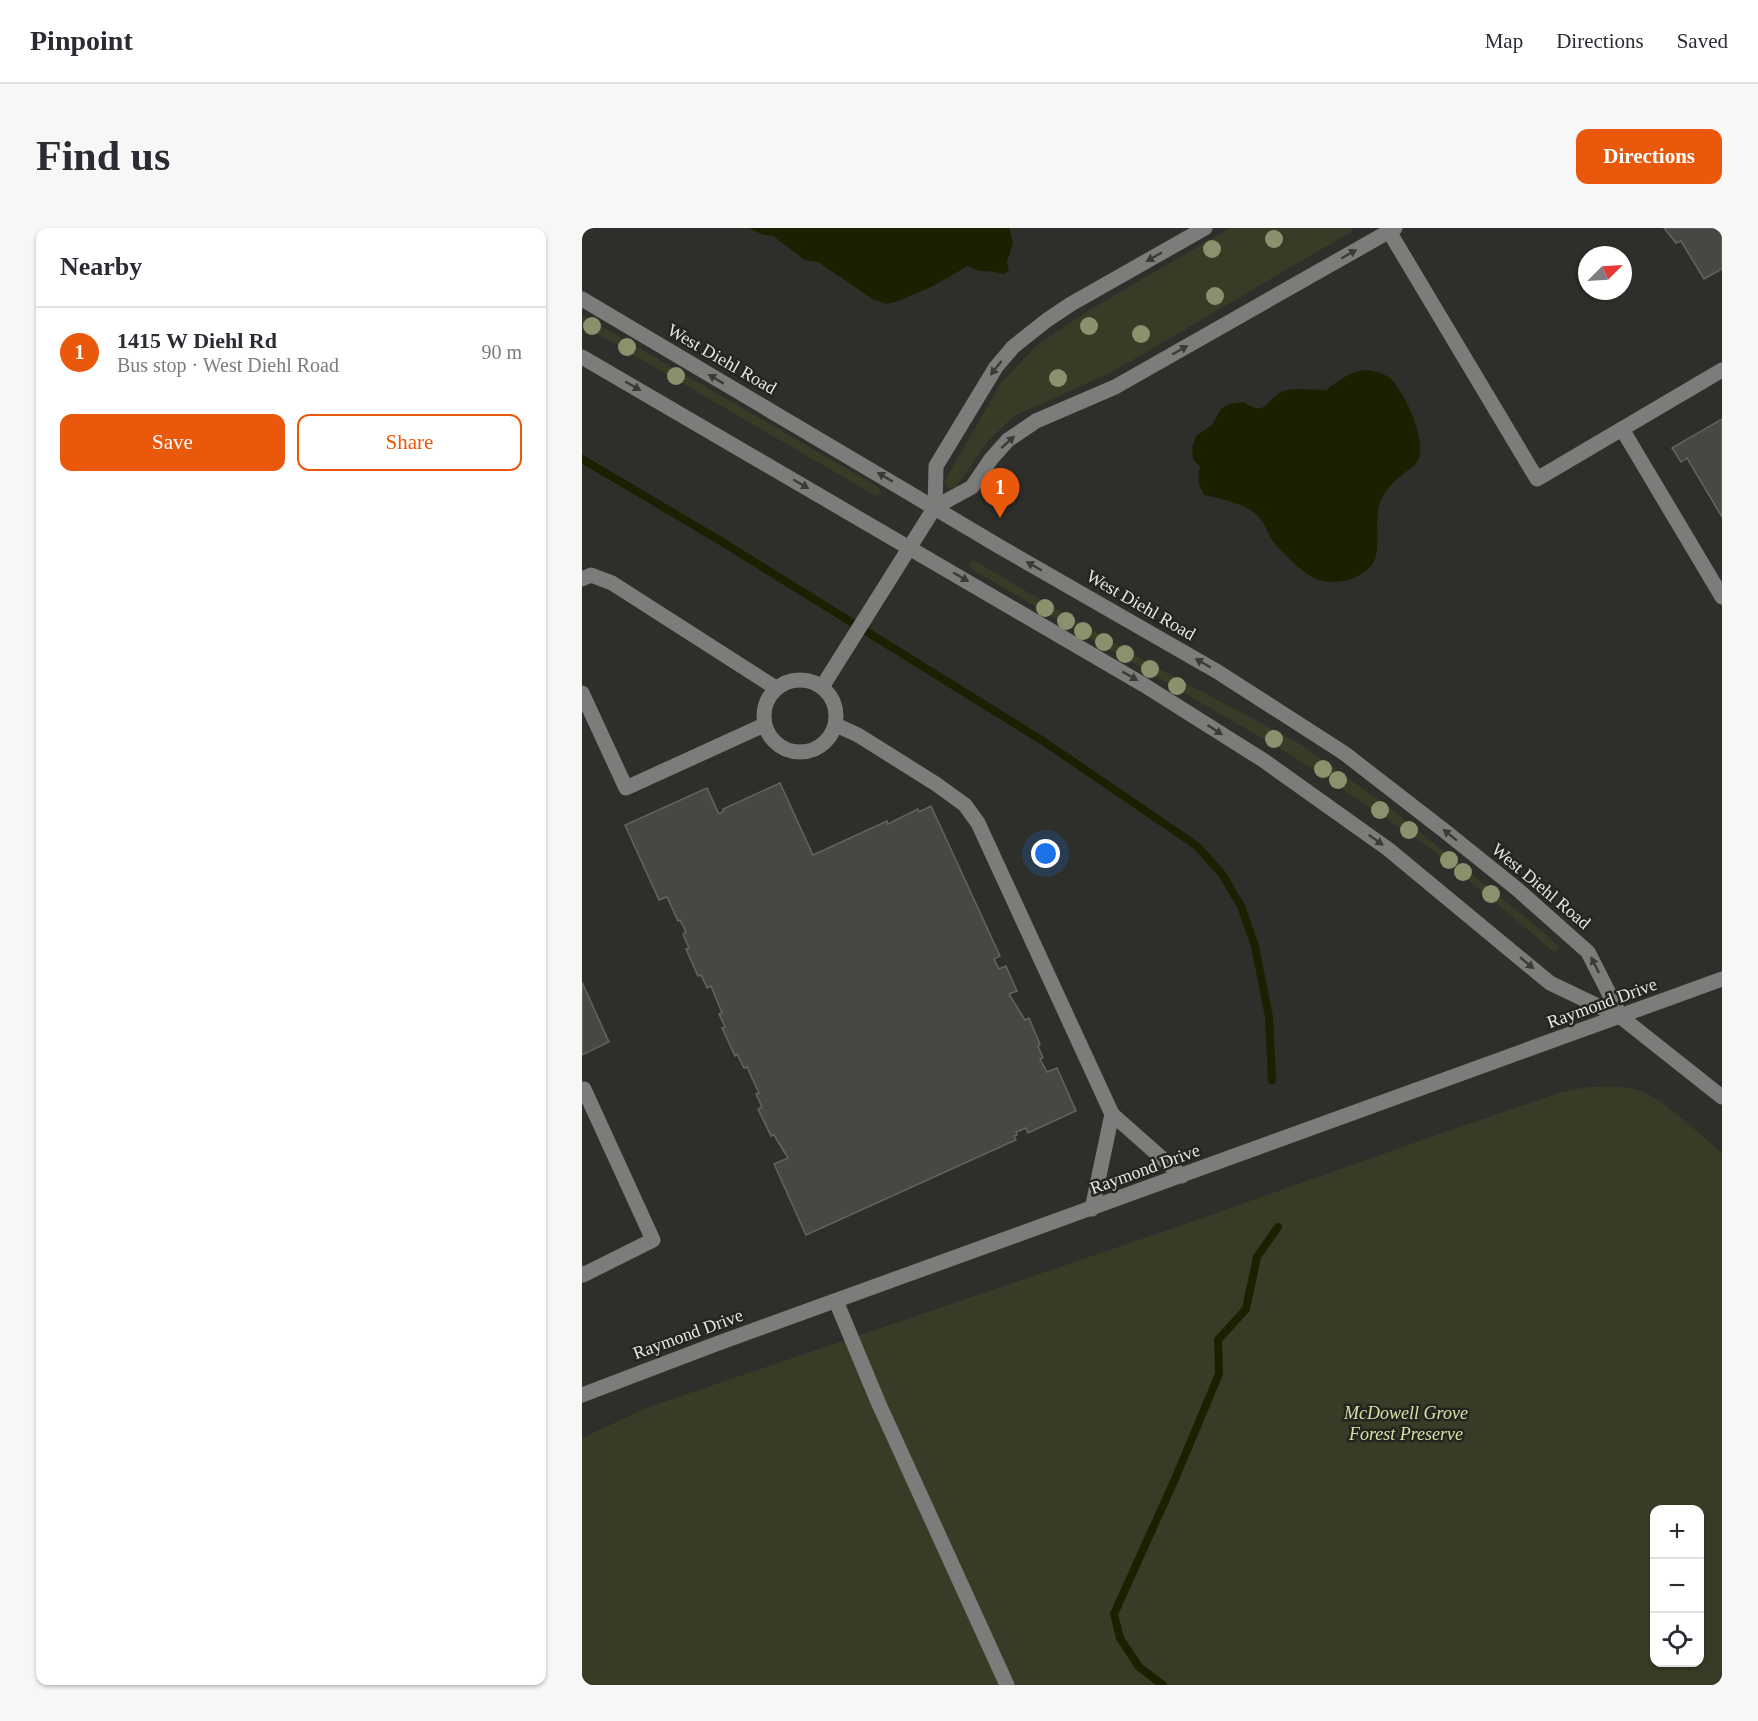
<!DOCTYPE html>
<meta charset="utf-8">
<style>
:root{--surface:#fff;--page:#f7f7f7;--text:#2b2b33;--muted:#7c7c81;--line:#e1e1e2;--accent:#ea580c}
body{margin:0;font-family:Georgia,serif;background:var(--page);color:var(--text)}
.controls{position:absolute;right:18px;bottom:18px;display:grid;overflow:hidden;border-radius:12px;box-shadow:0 2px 4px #0004}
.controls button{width:54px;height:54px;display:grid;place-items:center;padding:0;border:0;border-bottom:2px solid var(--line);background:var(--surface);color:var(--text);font:30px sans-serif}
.compass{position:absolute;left:996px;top:18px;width:54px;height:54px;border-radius:50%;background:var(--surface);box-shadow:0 2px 4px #0004;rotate:66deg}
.you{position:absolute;left:464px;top:626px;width:21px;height:21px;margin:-15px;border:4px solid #fff;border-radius:50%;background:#1a73e8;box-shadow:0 0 0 9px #1a73e833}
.badge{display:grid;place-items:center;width:39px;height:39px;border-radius:50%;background:var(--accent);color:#fff;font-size:20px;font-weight:700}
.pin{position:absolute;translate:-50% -50px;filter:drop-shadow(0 2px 3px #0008)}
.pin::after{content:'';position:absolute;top:32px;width:21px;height:18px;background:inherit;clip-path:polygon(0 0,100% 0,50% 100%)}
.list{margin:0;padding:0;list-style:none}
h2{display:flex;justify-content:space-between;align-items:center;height:78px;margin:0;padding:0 24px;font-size:26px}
h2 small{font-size:20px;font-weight:400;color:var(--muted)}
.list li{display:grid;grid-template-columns:39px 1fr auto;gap:18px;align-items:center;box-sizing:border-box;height:90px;padding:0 24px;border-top:2px solid var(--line)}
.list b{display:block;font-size:22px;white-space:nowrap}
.list p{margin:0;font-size:20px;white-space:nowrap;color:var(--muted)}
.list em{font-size:20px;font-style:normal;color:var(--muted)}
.actions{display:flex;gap:12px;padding:18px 24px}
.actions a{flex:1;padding:14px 0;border:2px solid var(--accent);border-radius:12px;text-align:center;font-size:21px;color:var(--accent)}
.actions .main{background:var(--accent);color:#fff}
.icon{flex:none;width:33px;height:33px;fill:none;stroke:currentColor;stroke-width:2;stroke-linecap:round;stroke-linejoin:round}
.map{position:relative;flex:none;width:1140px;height:1457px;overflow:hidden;border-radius:12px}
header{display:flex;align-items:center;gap:36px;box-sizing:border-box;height:84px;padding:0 30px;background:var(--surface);border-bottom:2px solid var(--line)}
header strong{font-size:28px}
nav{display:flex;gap:33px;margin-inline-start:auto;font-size:21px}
.intro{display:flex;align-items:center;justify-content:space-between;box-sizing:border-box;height:144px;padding:0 36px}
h1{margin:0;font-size:42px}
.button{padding:15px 27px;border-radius:12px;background:var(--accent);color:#fff;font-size:21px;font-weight:700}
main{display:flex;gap:36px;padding:0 36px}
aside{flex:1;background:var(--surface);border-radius:12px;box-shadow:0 2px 4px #0004}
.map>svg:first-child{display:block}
</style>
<header>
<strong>Pinpoint</strong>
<nav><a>Map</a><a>Directions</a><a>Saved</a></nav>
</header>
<div class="intro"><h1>Find us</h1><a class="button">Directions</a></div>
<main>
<aside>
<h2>Nearby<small></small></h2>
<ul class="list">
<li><span class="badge">1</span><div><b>1415 W Diehl Rd</b><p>Bus stop · West Diehl Road</p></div><em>90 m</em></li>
</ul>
<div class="actions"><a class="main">Save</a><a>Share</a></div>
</aside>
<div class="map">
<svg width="1140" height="1457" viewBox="0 0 1140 1457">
<rect width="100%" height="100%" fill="#2e2f2b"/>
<g fill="#383c27" fill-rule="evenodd">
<polygon points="648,0 772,0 767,5 530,144 432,188 406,213 374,259 367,261 362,254 419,155 454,118 504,84"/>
<polygon points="0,87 296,259 299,263 297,267 294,268 0,97"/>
<polygon points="389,333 393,333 568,436 718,516 812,583 961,704 976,718 976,721 972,724 847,619 709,527 393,343 387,337"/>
<path d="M1006,859C1023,859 1046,857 1062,864C1087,876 1118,907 1140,925V1457H0V1210L67,1179L595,999L863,904L980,864ZM1072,1282H1118V1434H1072Z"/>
</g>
<g fill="#1c2000">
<path d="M167,0H427L431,15L425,34L427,43L421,46C408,42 396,45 386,38L351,58L317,73L305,76L292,72L236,34L223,32L191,8L179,6Z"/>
<path d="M784,142C793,143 802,145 809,151C823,165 847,215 835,234C833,238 828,241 825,243C813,252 801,263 797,278C791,305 805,333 778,347C764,355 744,357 730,349C719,343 697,322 690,312C685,305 683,295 676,288C663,275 639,271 622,267C616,257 615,250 618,239L611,231L610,219L615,207L630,197L639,181L647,176L662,174C686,192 685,166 705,162C718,160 732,162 744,162C757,152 767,144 784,142Z"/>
</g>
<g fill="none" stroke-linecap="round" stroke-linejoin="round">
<g stroke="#1c2000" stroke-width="8">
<polyline points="0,231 137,312 461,513 615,618 640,646 659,678 673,718 687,789 690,852"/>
<polyline points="581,1457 557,1439 538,1410 532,1386 593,1251 637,1146 636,1112 664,1081 675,1029 696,999"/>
</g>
</g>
<g fill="#474844" stroke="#636460" stroke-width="1.5">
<polygon points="1082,0 1140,0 1140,41 1122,51 1099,13 1094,15"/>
<polygon points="1140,191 1140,289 1105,230 1099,234 1090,220"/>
<polygon points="198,555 231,627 305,593 306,596 336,581 337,584 349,578 418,728 412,731 417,741 424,738 435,763 427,766 443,792 447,790 458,816 456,818 461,830 458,831 465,844 475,840 494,883 446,905 444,900 434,904 435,907 432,908 434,912 224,1007 192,936 206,930 192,907 189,908 176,881 180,879 174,866 177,865 165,839 162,840 155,826 153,828 140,800 143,799 137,786 140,785 129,758 125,760 119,747 116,748 104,721 107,720 101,706 104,704 98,692 96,693 85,669 77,672 43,597 125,560 137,586 142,583 141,581"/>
<polygon points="0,754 27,814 0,827"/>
</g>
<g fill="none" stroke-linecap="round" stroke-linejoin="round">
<g stroke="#7c7c7a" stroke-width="15">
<polyline points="805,0 955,251 1140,142"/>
<polyline points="0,71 420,320 636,444 762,525 864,604 935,661 1006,724 1039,789"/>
<polyline points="0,129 562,457 681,532 806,621 968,755 1039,789 1140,869"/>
<polyline points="1040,201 1140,369"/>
<polyline points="353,279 390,259 409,231 426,212 454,193 533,159 813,0"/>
<polyline points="0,351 9,347 30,355 194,460"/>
<circle cx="218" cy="488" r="36"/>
<polyline points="240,459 353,279 354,238 414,139 431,119 465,92 489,76 623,0"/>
<polyline points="0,465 44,560 182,497"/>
<polyline points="254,497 276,507 354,556 383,577 396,595 530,886 600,948"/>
<polyline points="510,981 530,886"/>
<polyline points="0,1045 1,1047 71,1012 2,861"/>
<polyline points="254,1073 296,1174 425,1457"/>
<polyline points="0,1167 134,1116 1140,751"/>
</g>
</g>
<g fill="#8a916c">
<circle cx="692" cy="11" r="9"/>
<circle cx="630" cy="21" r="9"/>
<circle cx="633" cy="68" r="9"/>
<circle cx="10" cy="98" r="9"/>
<circle cx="507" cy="98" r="9"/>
<circle cx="559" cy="106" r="9"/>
<circle cx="45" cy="119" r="9"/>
<circle cx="94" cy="148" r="9"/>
<circle cx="476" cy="150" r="9"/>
<circle cx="463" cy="380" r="9"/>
<circle cx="484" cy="393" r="9"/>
<circle cx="501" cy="403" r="9"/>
<circle cx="522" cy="414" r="9"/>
<circle cx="543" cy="426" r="9"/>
<circle cx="568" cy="441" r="9"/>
<circle cx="595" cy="458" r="9"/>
<circle cx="692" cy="511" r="9"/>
<circle cx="741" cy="541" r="9"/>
<circle cx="756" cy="552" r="9"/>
<circle cx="798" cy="582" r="9"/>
<circle cx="827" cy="602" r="9"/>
<circle cx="867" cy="632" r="9"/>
<circle cx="881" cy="644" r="9"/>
<circle cx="909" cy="666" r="9"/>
</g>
<defs><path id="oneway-solid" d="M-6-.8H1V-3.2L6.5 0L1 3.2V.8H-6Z" transform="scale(1.5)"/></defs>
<g fill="#3a3b37">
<use href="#oneway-solid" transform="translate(767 26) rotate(-30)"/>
<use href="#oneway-solid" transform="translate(572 29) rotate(150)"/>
<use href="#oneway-solid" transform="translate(598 122) rotate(-30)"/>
<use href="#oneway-solid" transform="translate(414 140) rotate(128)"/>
<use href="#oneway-solid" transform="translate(134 151) rotate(-149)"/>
<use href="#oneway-solid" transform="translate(51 158) rotate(30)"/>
<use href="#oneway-solid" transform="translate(426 214) rotate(-42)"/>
<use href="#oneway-solid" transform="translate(303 249) rotate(-149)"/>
<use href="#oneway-solid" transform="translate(219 256) rotate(30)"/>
<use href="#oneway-solid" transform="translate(452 338) rotate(-150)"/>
<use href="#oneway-solid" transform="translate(379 349) rotate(30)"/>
<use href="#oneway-solid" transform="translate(621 435) rotate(-150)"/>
<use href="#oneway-solid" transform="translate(548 448) rotate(30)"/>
<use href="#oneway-solid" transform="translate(633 502) rotate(33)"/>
<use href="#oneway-solid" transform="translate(868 607) rotate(-141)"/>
<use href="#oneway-solid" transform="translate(794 612) rotate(36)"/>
<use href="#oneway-solid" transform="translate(945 735) rotate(40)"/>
<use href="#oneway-solid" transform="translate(1013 737) rotate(-117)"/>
</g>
<g text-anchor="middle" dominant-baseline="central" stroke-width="5" stroke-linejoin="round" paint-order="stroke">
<g font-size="18" fill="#e6e7e4" stroke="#242521">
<text transform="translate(140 131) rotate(30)">West Diehl Road</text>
<text transform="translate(559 377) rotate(30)">West Diehl Road</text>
<text transform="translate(959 658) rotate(40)">West Diehl Road</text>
<text transform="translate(1020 775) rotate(-20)">Raymond Drive</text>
<text transform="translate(563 941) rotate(-20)">Raymond Drive</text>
<text transform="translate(106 1106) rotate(-20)">Raymond Drive</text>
</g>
<g font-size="18" font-style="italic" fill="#d5e2a2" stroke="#242521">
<text x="824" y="1185">McDowell Grove<tspan x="824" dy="21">Forest Preserve</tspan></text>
</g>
</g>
</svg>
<div class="controls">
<button>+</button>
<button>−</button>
<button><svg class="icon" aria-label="locate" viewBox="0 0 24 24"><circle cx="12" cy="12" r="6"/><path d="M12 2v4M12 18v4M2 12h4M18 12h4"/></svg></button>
</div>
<svg class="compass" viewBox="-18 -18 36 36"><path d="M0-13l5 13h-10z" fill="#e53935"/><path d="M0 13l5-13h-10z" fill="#7c7c81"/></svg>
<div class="you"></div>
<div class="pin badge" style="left:418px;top:290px">1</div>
</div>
</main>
